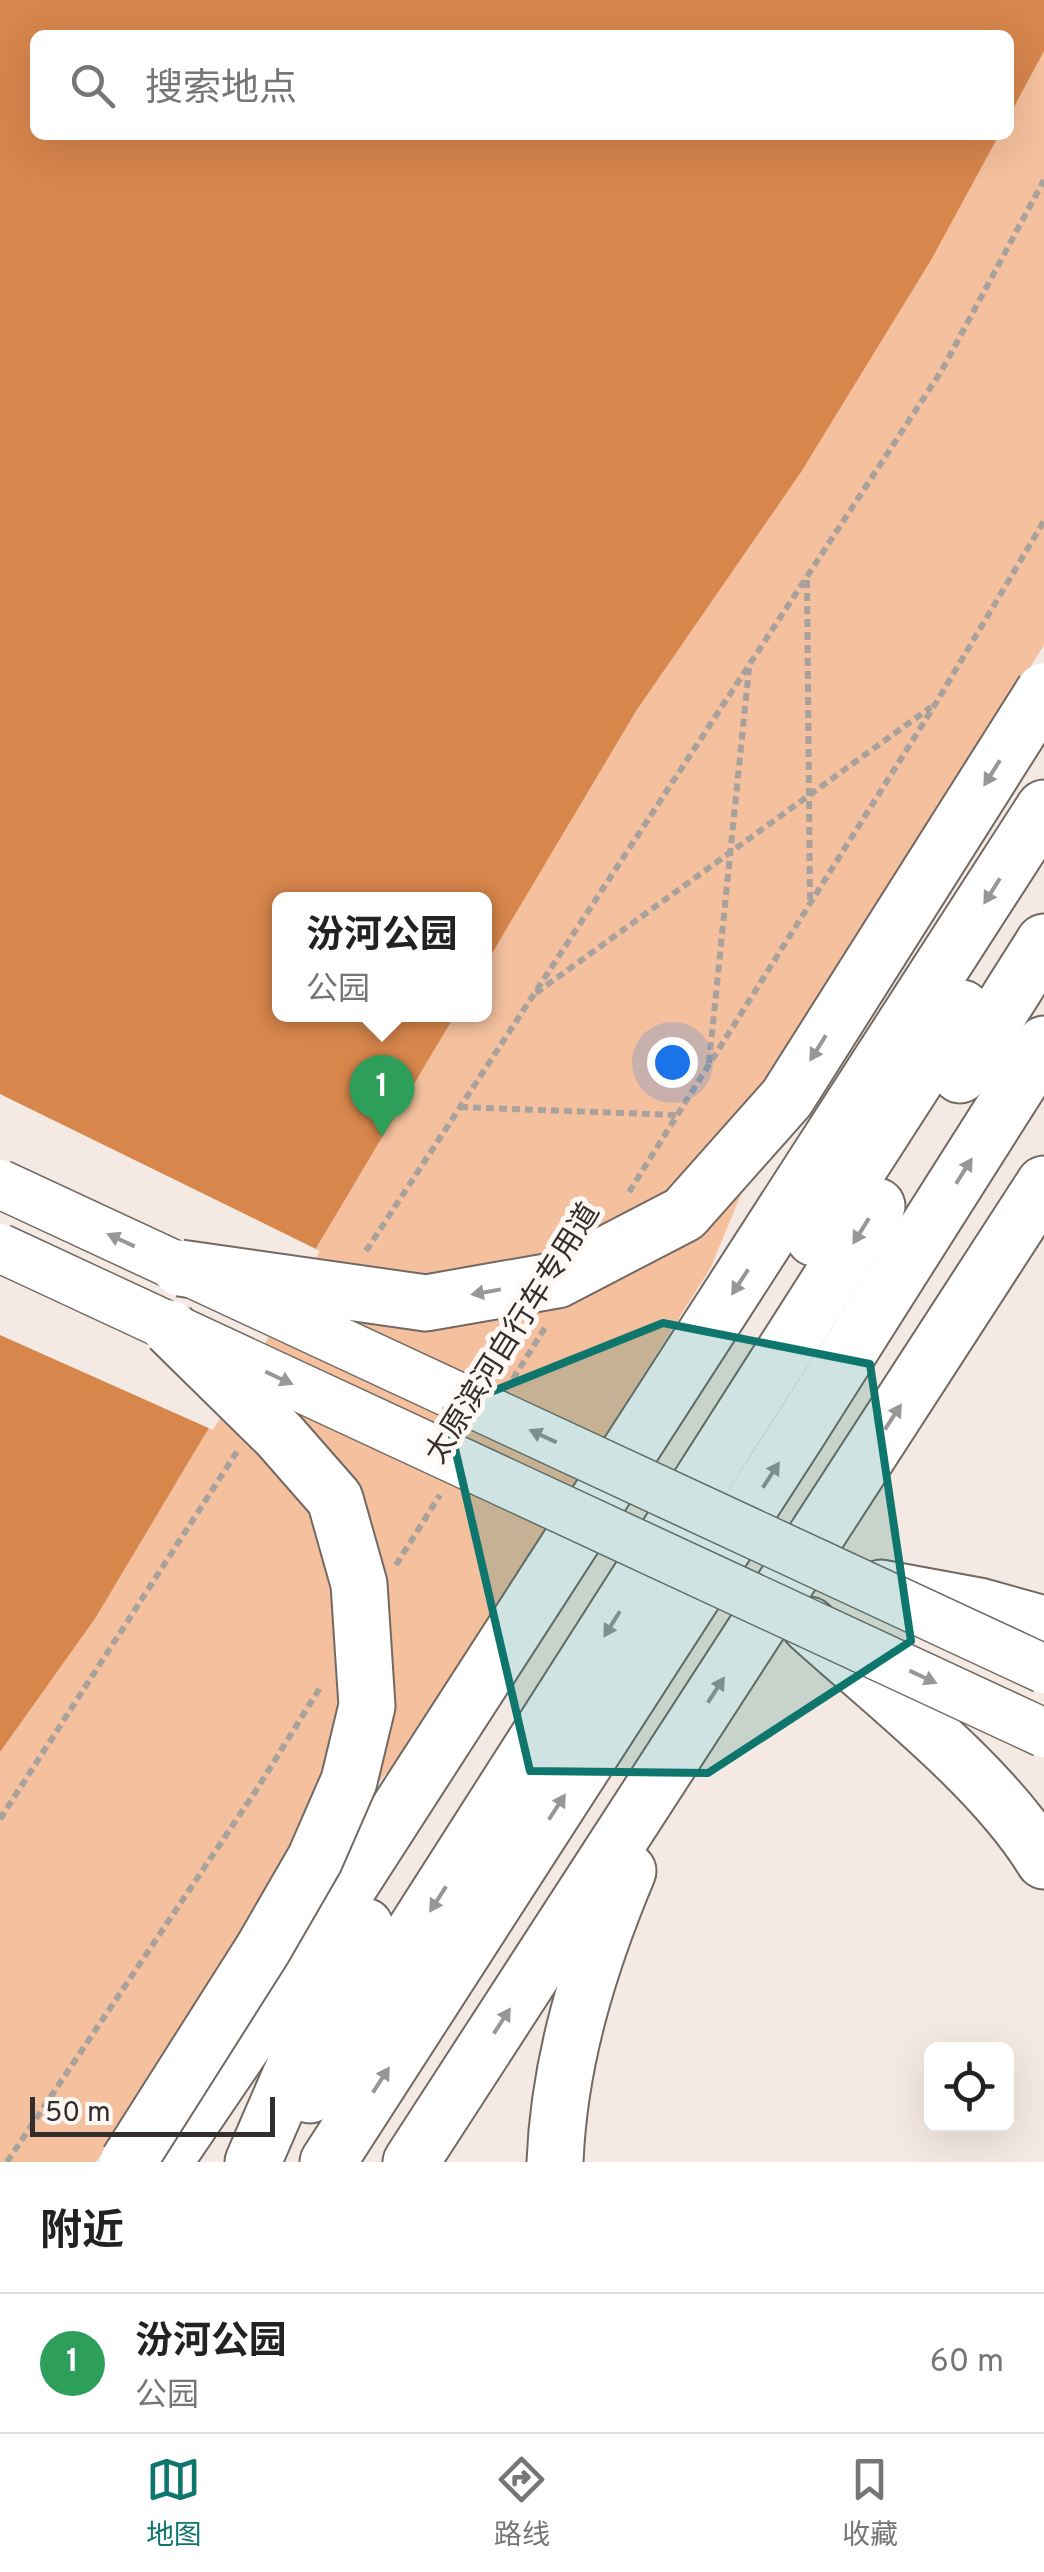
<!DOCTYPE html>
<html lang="zh">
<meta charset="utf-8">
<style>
:root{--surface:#fff;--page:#f2f2f2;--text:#222;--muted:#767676;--line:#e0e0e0;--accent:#0f766e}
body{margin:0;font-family:Overpass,"Noto Sans SC",sans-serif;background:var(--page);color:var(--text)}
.controls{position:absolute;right:30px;bottom:30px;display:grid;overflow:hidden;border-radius:15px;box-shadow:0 10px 40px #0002}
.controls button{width:90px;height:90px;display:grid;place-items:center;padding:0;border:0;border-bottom:2px solid var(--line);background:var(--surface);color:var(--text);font:50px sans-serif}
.scale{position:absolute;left:30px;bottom:25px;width:245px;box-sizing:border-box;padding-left:10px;border:5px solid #332f2d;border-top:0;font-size:28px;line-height:35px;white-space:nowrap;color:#332f2d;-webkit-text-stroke:8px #fff8f4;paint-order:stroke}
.you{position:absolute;left:672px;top:1062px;width:35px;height:35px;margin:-25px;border:8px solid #fff;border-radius:50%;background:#1a73e8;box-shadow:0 0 0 15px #1a73e833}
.badge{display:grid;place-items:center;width:65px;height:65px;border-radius:50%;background:var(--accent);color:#fff;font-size:32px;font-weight:700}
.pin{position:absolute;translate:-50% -82px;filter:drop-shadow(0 2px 5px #0008)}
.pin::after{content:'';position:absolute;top:52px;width:35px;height:30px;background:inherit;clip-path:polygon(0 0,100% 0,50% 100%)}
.popup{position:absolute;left:272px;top:892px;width:220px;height:130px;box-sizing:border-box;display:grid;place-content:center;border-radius:15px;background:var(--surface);filter:drop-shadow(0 2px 8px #0005);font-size:32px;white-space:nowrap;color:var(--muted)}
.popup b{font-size:38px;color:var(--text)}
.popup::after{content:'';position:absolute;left:50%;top:100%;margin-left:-20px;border:20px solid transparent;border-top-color:var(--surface)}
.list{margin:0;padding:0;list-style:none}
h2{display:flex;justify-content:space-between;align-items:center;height:130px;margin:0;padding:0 40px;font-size:42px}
h2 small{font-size:32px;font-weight:400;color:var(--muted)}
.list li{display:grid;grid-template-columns:65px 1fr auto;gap:30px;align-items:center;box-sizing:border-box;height:140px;padding:0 40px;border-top:2px solid var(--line)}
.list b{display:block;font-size:38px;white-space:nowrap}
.list p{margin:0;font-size:32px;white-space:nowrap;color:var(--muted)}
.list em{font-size:32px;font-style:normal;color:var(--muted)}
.icon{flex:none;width:55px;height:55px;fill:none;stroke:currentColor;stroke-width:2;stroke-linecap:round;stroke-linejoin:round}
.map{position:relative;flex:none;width:1044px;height:2162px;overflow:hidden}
.search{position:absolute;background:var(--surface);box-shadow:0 10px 40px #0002;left:30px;right:30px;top:30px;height:110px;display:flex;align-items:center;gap:25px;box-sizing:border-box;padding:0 35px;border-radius:15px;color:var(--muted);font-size:38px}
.sheet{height:270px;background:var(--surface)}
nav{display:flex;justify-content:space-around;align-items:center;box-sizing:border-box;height:140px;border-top:2px solid var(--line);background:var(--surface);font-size:28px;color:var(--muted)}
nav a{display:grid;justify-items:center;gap:5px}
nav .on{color:var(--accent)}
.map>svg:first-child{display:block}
</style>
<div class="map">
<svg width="1044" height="2162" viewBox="0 0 1044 2162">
<rect width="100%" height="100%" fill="#f5eae3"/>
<path fill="#f4c09e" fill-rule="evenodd" d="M0,0H1044V645L818,1008L711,1267L414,1741L266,1914L96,2162H0ZM35,35H1009V135H35ZM280,900H484V1014H280Z"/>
<polygon fill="#d7864c" points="0,0 1044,0 1044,51 1009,116 1009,35 35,35 35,135 999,135 931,260 801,472 636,711 485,965 484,900 280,900 280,1014 455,1015 96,1617 0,1752"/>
<polygon fill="#f5eae3" points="0,1094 320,1251 213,1430 0,1335"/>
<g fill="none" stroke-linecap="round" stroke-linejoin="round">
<g stroke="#726963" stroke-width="59">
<g id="trunk">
<polyline points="960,1075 1044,942"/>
<polyline points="814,1238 962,1008"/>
<polyline points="881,1588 979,1606 1044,1624"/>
<path d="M809,1625C884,1693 992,1776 1044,1861"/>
<polyline points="310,2095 877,1206"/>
<polyline points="164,2162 312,1944 1044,808"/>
<polyline points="253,2162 333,1977 365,1926"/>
<polyline points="328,2162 797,1434 1044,1044"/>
<polyline points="411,2162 1044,1184"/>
<path d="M555,2162C559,2061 589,1964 628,1871"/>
</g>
</g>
<g stroke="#a9a19c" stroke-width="6" stroke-dasharray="8 5" stroke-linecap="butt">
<polyline points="807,580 810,902"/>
<polyline points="536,993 931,707"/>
<polyline points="709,1063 749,668"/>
<polyline points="460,1107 676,1115"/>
<polyline points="629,1192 936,703 1044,521"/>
<polyline points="366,1251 942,370 1044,180"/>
<polyline points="513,1379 546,1326"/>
<polyline points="396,1565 440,1495"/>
<polyline points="0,1819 238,1450"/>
<polyline points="7,2162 257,1789 321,1686"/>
</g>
<use href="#trunk" stroke="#fff" stroke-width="55"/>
<g stroke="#726963" stroke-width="51" stroke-linecap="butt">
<g id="secondary-bridge">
<polyline points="0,1184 1044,1669"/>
<polyline points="0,1248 1044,1733"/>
</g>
</g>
<g stroke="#726963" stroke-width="59" stroke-linecap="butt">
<g id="trunk-bridge">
<polyline points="180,1268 426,1303 557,1280 684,1214 787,1098 1044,691"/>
<polyline points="128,2162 263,1949 315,1859 349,1781 367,1706 359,1584 335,1499 279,1435 170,1328"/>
</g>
</g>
<use href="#secondary-bridge" stroke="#fff" stroke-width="48"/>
<use href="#trunk-bridge" stroke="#fff" stroke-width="55"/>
</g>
<defs><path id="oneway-solid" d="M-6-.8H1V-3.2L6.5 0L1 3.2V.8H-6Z" transform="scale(2.5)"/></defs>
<g fill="#999796">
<use href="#oneway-solid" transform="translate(992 773) rotate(122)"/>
<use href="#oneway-solid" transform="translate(992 891) rotate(122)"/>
<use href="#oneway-solid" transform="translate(818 1048) rotate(122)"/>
<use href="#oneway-solid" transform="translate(964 1171) rotate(-58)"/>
<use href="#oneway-solid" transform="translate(861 1231) rotate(122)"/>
<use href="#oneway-solid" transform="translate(121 1240) rotate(-155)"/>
<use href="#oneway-solid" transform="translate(740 1282) rotate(123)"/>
<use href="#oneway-solid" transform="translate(486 1292) rotate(170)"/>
<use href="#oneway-solid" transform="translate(279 1378) rotate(25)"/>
<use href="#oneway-solid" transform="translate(893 1417) rotate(-57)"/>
<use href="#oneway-solid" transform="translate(543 1436) rotate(-155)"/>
<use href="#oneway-solid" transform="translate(771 1475) rotate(-57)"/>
<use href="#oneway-solid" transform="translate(612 1624) rotate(122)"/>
<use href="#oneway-solid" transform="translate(923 1677) rotate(25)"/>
<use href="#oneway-solid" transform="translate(716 1690) rotate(-57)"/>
<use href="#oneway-solid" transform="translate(557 1807) rotate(-57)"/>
<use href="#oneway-solid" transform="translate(438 1899) rotate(123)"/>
<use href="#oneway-solid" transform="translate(502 2021) rotate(-57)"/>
<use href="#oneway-solid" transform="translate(381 2080) rotate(-57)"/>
</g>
<path fill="#0f766e" fill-opacity="0.2" stroke="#0f766e" stroke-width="8" stroke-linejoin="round" d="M663,1323L870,1364L911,1641L708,1773L530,1771L446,1410Z"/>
<g text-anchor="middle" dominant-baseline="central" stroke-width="10" stroke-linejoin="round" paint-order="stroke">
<g font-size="30" fill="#332f2d" stroke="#fff8f4">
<text transform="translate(514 1334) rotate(-58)">太原滨河自行车专用道</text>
</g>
</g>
</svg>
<div class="controls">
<button><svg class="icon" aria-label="locate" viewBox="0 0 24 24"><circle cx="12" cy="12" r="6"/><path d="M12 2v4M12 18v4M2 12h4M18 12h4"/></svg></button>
</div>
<div class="scale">50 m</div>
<div class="you"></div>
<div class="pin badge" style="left:382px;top:1137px;background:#2e9e5b">1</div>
<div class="popup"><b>汾河公园</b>公园</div>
<div class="search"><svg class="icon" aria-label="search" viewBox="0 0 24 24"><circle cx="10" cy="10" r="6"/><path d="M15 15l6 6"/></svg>搜索地点</div>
</div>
<section class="sheet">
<h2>附近<small></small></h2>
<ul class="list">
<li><span class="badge" style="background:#2e9e5b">1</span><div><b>汾河公园</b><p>公园</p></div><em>60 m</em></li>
</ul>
</section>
<nav>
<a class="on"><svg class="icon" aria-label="map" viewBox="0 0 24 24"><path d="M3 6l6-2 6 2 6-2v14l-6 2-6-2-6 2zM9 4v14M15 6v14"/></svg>地图</a>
<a><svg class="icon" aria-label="directions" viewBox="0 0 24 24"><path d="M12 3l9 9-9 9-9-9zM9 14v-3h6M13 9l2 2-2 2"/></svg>路线</a>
<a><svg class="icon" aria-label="saved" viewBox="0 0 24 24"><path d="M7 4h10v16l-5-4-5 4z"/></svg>收藏</a>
</nav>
